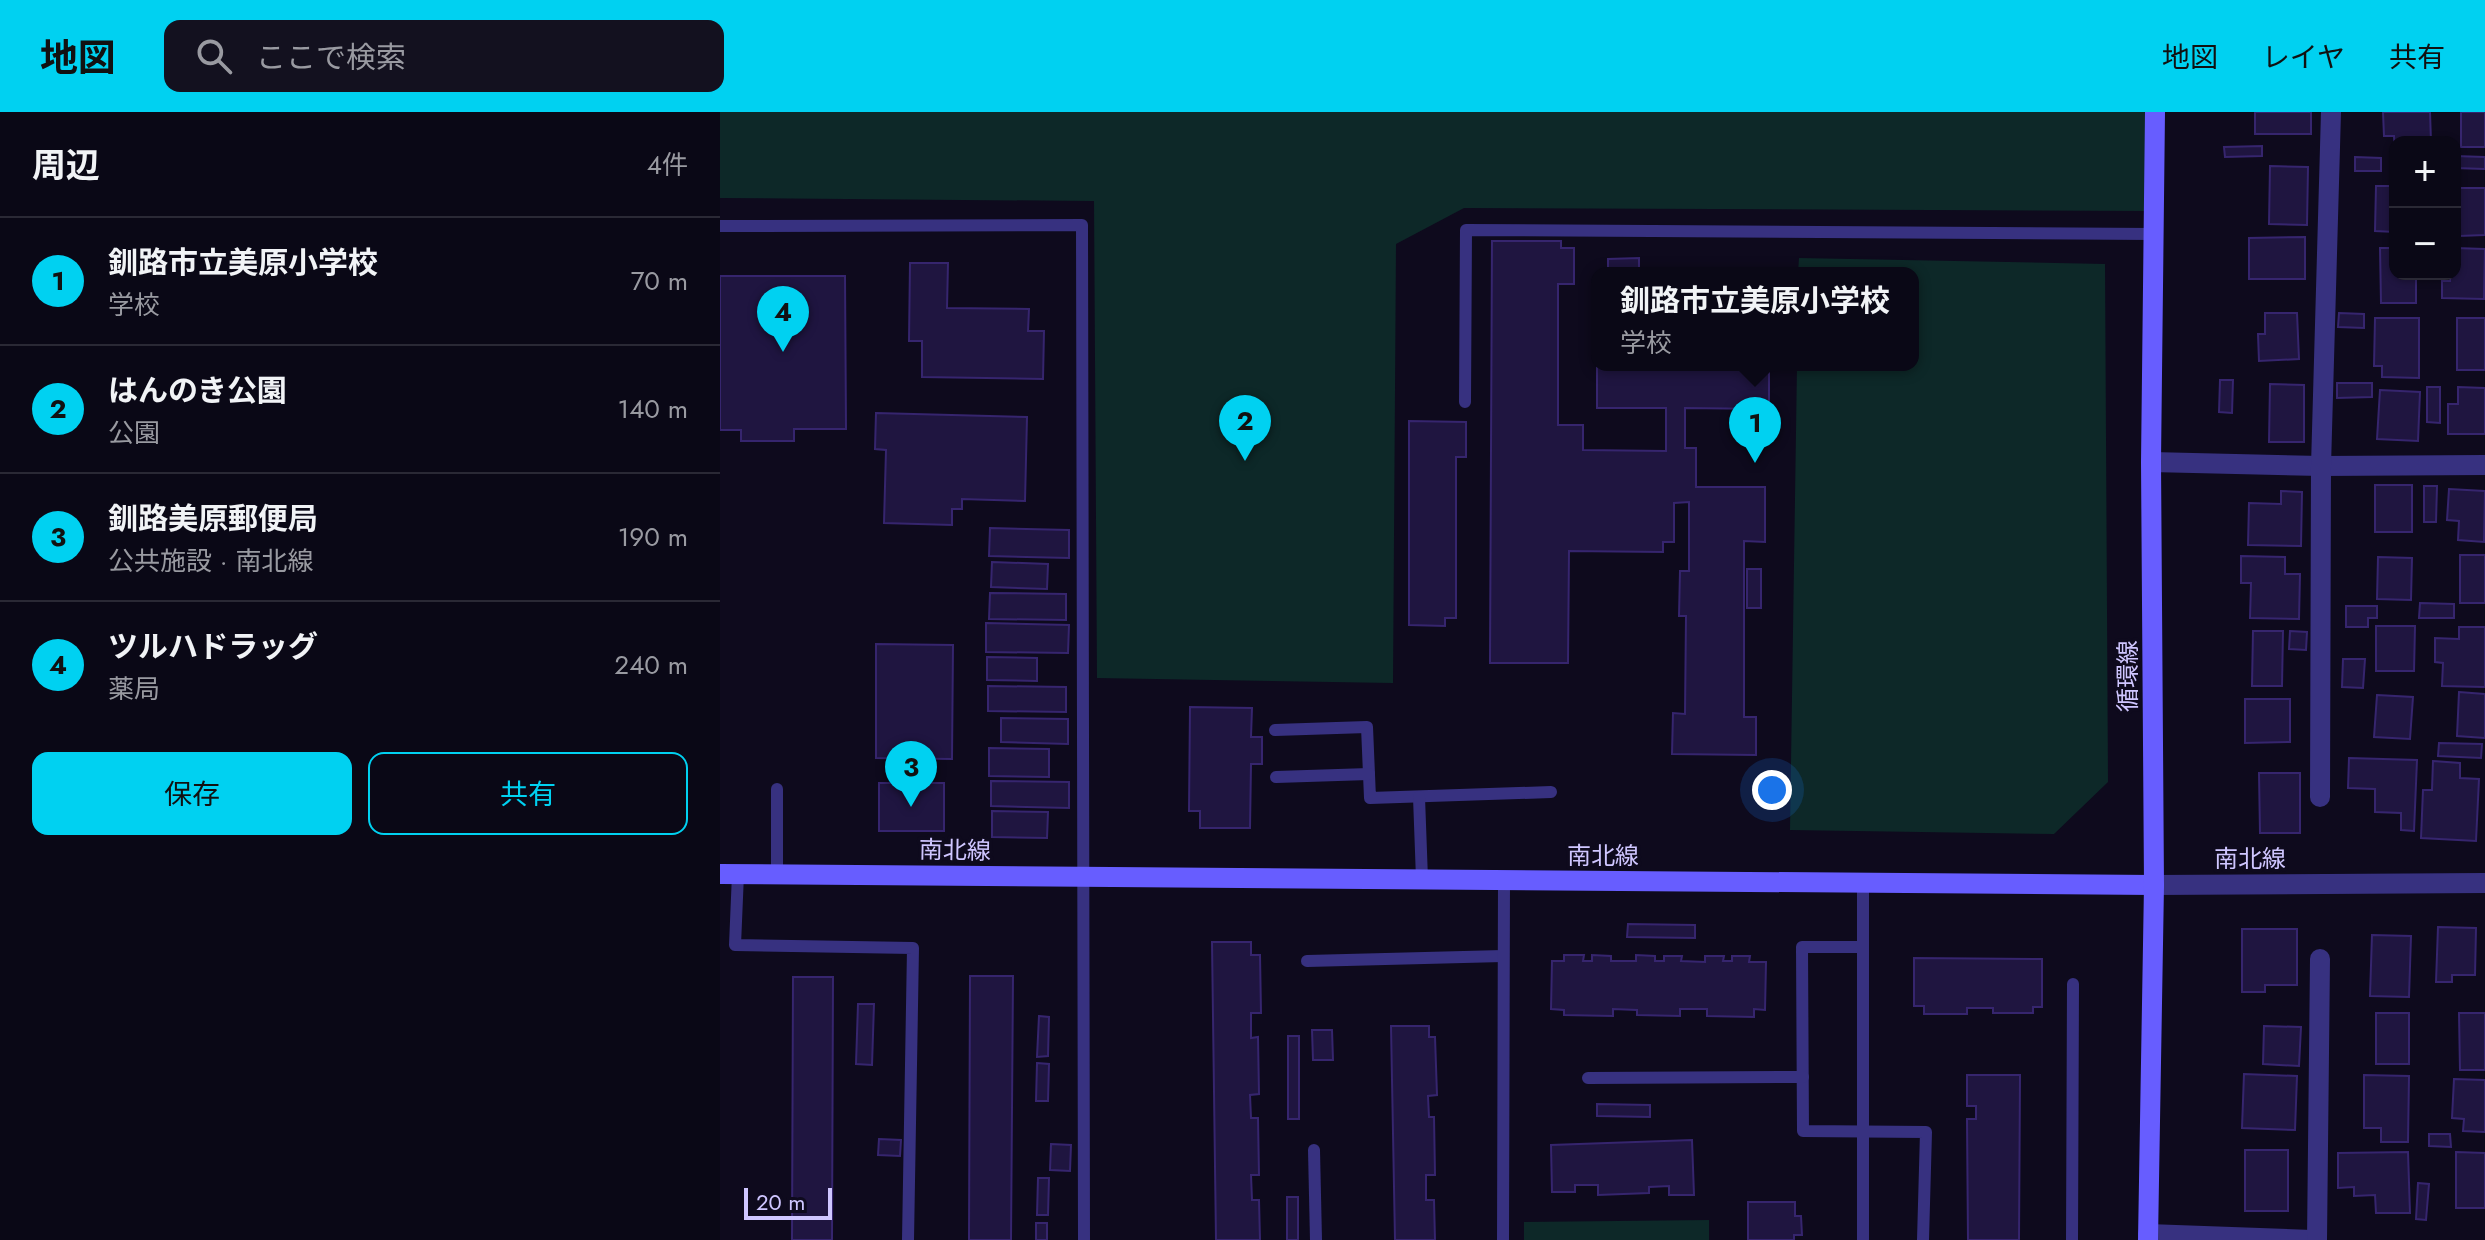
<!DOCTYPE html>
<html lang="ja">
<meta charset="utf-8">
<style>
:root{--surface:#0a0816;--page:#13111f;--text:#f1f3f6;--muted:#999aa1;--line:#2a2935;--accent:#00d1f1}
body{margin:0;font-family:Jost,"Noto Sans JP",sans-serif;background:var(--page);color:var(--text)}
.controls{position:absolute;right:24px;top:24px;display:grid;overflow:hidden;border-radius:16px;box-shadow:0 2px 6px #0004}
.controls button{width:72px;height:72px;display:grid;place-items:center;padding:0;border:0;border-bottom:2px solid var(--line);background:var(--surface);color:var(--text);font:40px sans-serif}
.scale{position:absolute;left:24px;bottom:20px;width:88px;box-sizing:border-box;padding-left:8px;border:4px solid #cfc6ff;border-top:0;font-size:22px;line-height:28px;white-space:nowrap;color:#cfc6ff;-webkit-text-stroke:6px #0e0a1d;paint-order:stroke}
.you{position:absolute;left:1052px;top:678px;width:28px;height:28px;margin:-20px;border:6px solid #fff;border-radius:50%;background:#1a73e8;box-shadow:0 0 0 12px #1a73e833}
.badge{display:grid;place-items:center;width:52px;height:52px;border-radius:50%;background:var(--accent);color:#111;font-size:26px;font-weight:700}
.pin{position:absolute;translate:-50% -66px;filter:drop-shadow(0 2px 4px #0008)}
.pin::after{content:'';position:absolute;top:42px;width:28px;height:24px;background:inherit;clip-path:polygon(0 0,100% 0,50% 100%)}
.popup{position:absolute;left:871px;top:155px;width:328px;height:104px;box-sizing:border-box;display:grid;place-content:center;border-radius:16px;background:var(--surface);filter:drop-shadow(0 2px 6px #0005);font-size:26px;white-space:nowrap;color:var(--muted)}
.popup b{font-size:30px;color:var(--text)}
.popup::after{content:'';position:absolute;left:50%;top:100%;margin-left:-16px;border:16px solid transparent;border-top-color:var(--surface)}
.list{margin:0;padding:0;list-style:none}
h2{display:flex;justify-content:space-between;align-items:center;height:104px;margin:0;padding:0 32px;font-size:34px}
h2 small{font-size:26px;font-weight:400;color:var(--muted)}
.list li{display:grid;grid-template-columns:52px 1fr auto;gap:24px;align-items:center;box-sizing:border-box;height:128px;padding:0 32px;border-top:2px solid var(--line)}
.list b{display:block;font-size:30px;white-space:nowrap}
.list p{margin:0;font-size:26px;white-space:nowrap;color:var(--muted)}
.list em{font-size:26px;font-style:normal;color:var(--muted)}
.actions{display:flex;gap:16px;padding:24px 32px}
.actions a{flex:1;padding:18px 0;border:2px solid var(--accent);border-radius:16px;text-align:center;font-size:28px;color:var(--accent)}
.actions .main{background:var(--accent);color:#111}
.icon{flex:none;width:44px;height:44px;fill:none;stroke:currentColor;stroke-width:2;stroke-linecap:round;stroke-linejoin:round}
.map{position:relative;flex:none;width:1765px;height:1128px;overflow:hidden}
header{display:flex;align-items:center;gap:48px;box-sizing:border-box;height:112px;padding:0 40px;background:var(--accent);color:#111}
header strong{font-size:38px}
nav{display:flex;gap:44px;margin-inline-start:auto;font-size:28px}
.search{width:560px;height:72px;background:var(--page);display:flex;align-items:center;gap:20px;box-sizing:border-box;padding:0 28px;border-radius:16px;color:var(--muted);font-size:30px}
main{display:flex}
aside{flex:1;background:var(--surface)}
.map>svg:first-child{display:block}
</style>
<header>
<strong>地図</strong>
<div class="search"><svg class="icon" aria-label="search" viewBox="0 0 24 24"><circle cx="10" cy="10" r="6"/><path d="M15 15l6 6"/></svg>ここで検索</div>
<nav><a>地図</a><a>レイヤ</a><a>共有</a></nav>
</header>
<main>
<aside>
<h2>周辺<small>4件</small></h2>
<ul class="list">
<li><span class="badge">1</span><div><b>釧路市立美原小学校</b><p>学校</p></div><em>70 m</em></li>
<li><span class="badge">2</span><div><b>はんのき公園</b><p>公園</p></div><em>140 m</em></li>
<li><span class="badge">3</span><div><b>釧路美原郵便局</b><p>公共施設 · 南北線</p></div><em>190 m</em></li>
<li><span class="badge">4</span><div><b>ツルハドラッグ</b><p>薬局</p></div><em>240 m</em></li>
</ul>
<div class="actions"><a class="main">保存</a><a>共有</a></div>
</aside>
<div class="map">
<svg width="1765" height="1128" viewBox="0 0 1765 1128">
<rect width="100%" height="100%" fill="#0e0a1d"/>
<g fill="#0d2828">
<polygon points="0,0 1435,0 1434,99 744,96 676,132 673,571 377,566 374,89 0,86"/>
<polygon points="1079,146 1385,152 1388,670 1334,722 1070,718 1077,253 1193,253 1193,161 1078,161"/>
<polygon points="989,1108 989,1128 804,1128 804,1110"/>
</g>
<g fill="#1f1540" stroke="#36256e" stroke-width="2">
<rect x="1535" y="0" width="56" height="22"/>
<polygon points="1663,0 1710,0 1711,30 1675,30 1675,44 1674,24 1664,24"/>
<rect x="1741" y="0" width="24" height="35"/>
<polygon points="1542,34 1542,44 1505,45 1504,35"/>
<polygon points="1735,44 1765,45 1765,57 1735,56"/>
<polygon points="1635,45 1661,46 1661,59 1635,59"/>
<polygon points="1550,54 1588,55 1587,113 1549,112"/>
<polygon points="1675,67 1675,120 1655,119 1656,74 1674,74"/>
<polygon points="1738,76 1765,76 1765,123 1739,124"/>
<polygon points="1585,125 1585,167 1529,167 1529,126"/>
<polygon points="772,129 841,129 841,136 854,136 854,172 838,172 838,313 863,313 863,338 946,339 946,296 877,296 877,173 877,253 1049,253 1049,297 965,296 965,336 976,336 976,375 1045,375 1045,430 1024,429 1024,605 1036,605 1036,643 952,642 953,601 965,602 966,504 959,504 960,459 969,459 969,390 954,391 954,430 943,430 943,440 849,439 848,551 770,551"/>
<polygon points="1660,136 1675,136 1675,162 1696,162 1696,191 1661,191"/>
<polygon points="1735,136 1765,137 1764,187 1722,186 1722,169 1730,169 1730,162 1735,162"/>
<polygon points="919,146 919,161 888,161 888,147"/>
<polygon points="190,151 228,151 227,196 309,197 308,219 324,219 323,267 202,265 202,229 189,229"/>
<polygon points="0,164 125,164 126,317 74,317 74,329 21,329 21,318 0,318"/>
<polygon points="1545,201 1577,201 1579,247 1539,249 1538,222 1545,222"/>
<polygon points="1619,201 1644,202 1644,216 1618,215"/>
<polygon points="1655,206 1699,206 1699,266 1662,265 1662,254 1654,254"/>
<rect x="1737" y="206" width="28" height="52"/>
<polygon points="1500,268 1513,268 1512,301 1499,300"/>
<polygon points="1617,271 1652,271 1652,285 1617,286"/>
<polygon points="1550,272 1584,273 1584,330 1549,330"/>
<polygon points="1707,275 1720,275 1720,311 1707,310"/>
<polygon points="1738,275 1765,276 1765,322 1728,322 1728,292 1738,292"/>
<polygon points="1660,278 1700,280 1698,329 1657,327"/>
<polygon points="156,301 307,305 305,389 242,387 242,397 232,397 232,413 164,411 166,338 155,337"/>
<polygon points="689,309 746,310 746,345 736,345 736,506 725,506 725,514 689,513"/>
<rect x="1655" y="373" width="37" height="47"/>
<polygon points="1704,374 1717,374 1716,410 1704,410"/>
<polygon points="1729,377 1765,379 1764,430 1738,428 1739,409 1727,408"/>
<polygon points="1561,379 1582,380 1581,434 1528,433 1529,391 1561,392"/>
<polygon points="270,416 349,418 349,446 269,444"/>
<rect x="1740" y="443" width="25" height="48"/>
<polygon points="1521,444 1565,445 1565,462 1580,462 1579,507 1530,506 1531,471 1521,471"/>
<polygon points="1658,445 1692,446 1691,488 1657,487"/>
<polygon points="272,450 328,452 327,477 271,475"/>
<rect x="1027" y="457" width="14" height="39"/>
<polygon points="270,481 346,482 346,508 269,507"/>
<polygon points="1700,491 1734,492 1734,506 1699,506"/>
<polygon points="1626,494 1657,494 1657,506 1648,506 1648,515 1626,515"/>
<polygon points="266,511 349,513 348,541 266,540"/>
<polygon points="1656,514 1695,514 1694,559 1656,559"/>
<polygon points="1739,515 1765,515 1765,575 1722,574 1723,551 1715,550 1715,526 1739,527"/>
<polygon points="1533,519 1563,519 1562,574 1532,574"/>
<polygon points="1570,519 1587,520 1586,538 1569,537"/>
<polygon points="156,532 233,533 232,647 156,646"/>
<polygon points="267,545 317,546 317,569 267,568"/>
<polygon points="1623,547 1645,547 1643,576 1622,575"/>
<polygon points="268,574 346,575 346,600 268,599"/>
<polygon points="1739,580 1765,582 1765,626 1737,624"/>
<polygon points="1657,583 1693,585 1690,627 1654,625"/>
<polygon points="1525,587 1570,587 1570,630 1525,631"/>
<polygon points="470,595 532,596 531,625 542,625 542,652 531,652 530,716 480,716 480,699 469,699"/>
<polygon points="281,606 348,607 348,632 281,630"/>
<polygon points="1719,631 1762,632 1761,646 1718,644"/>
<polygon points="269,636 329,637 329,665 269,664"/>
<polygon points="1629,646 1697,648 1694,719 1681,718 1681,701 1655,700 1655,677 1628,676"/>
<polygon points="1713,649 1740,651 1740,666 1759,667 1756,729 1701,726 1703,678 1712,678"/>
<polygon points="1539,661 1580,661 1580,721 1540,721"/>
<polygon points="271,669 349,670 349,696 271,694"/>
<rect x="159" y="671" width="65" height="48"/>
<polygon points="272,699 328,700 327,726 272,725"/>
<polygon points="908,812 975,813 975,826 907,825"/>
<polygon points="1718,815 1756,816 1755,863 1732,863 1732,870 1716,870"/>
<polygon points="1522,817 1577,817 1577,873 1545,873 1545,880 1522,880"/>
<polygon points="1652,823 1691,824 1689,885 1650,884"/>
<polygon points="492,830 531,830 531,843 540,843 541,901 531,901 531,926 538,925 539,982 530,983 531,1006 538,1006 539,1063 531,1063 532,1088 539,1088 540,1128 496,1128"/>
<polygon points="844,843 864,843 863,849 872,849 872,843 891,844 891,849 916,849 916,843 935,844 935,849 944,849 944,844 962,844 961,849 985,850 985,844 1004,844 1003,849 1012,849 1012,844 1030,844 1029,850 1046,850 1045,898 1034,897 1034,905 987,904 987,897 960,897 960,904 917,903 917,898 893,897 893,904 844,903 844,898 831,897 832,849 844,849"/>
<polygon points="1194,846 1322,847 1322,895 1313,895 1313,901 1273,901 1273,896 1247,896 1247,902 1204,902 1204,894 1194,894"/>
<polygon points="250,864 293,864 291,1128 249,1128"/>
<polygon points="73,865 113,865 112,1128 72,1128"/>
<polygon points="138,892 154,892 152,953 136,952"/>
<rect x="1656" y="901" width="33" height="51"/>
<polygon points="1739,901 1765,901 1765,958 1740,958"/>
<polygon points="319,904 329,905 328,944 317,945"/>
<polygon points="671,914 709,914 709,925 715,925 717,983 708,984 709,1005 714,1005 715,1063 706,1063 706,1088 714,1088 715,1128 675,1128"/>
<polygon points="1544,914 1581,915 1579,954 1543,952"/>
<polygon points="592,918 612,918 613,948 593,948"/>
<rect x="568" y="924" width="11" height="83"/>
<polygon points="317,951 329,952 328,989 316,989"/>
<polygon points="1524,962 1577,964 1575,1018 1522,1016"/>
<polygon points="1247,963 1300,963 1299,1128 1248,1128 1247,1007 1256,1007 1256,994 1247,994"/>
<polygon points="1644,963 1689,964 1688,1030 1661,1030 1661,1016 1644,1016"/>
<polygon points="1734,967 1765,968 1765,1020 1743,1019 1744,1007 1732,1006"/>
<polygon points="877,992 930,993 930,1005 877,1004"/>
<polygon points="1709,1022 1730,1022 1731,1035 1709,1034"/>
<polygon points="159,1027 181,1028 180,1044 158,1043"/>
<polygon points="972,1028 974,1083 949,1083 949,1074 929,1075 929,1081 878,1083 878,1073 855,1073 855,1080 832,1080 831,1033"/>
<polygon points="331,1032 351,1033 350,1059 330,1058"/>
<rect x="1525" y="1038" width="43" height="61"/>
<polygon points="1688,1040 1690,1101 1656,1101 1655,1083 1634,1084 1634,1075 1618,1076 1618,1041"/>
<polygon points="1736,1040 1765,1041 1765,1096 1736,1096"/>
<polygon points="318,1066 329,1066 328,1103 317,1103"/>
<polygon points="1698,1071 1709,1072 1706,1108 1696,1107"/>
<rect x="567" y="1085" width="11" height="43"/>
<polygon points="1028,1090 1075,1090 1075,1104 1081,1104 1082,1123 1074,1123 1074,1128 1028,1128"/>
<rect x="316" y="1111" width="11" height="17"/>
</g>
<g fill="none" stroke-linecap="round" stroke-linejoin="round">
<g stroke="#373180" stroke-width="12">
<polyline points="0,114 362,113 364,1128"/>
<polyline points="745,290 746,118 1434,122"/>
<polyline points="555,618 647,615 650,686 831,680"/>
<polyline points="556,665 649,662"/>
<polyline points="699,685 702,767"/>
<polyline points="18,762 15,833 193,836 188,1128"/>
<polyline points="57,762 57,677"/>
<polyline points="1143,835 1082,835 1083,1019 1206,1020 1203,1128"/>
<polyline points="587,849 783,844"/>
<polyline points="868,966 1083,965"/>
<polyline points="594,1038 596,1128"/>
<polyline points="783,1128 784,768"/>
<polyline points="1143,1128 1143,771"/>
<polyline points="1352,1128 1353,872"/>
</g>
<g stroke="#373180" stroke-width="20">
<polyline points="1431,350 1601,354 1765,353"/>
<polyline points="1600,685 1601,354 1611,0"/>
<polyline points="1434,773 1765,771"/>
<polyline points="1428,1122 1592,1128"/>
<polyline points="1597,1128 1600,847"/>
</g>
<g stroke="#675dff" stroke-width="20">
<polyline points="0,762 1434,773"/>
<polyline points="1428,1128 1434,773 1431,350 1435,0"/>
</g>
</g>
<g text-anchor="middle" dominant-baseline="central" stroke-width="7" stroke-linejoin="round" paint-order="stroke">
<g font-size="24" fill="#cfc6ff" stroke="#0e0a1d">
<text transform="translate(1407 564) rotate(-90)">循環線</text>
<text transform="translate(235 738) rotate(1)">南北線</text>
<text x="883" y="743">南北線</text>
<text x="1530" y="746">南北線</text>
</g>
</g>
</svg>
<div class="controls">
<button>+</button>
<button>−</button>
</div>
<div class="scale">20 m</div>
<div class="you"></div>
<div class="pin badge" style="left:1035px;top:351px">1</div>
<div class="popup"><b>釧路市立美原小学校</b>学校</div>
<div class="pin badge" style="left:525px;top:349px">2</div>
<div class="pin badge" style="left:191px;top:695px">3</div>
<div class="pin badge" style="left:63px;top:240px">4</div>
</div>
</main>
